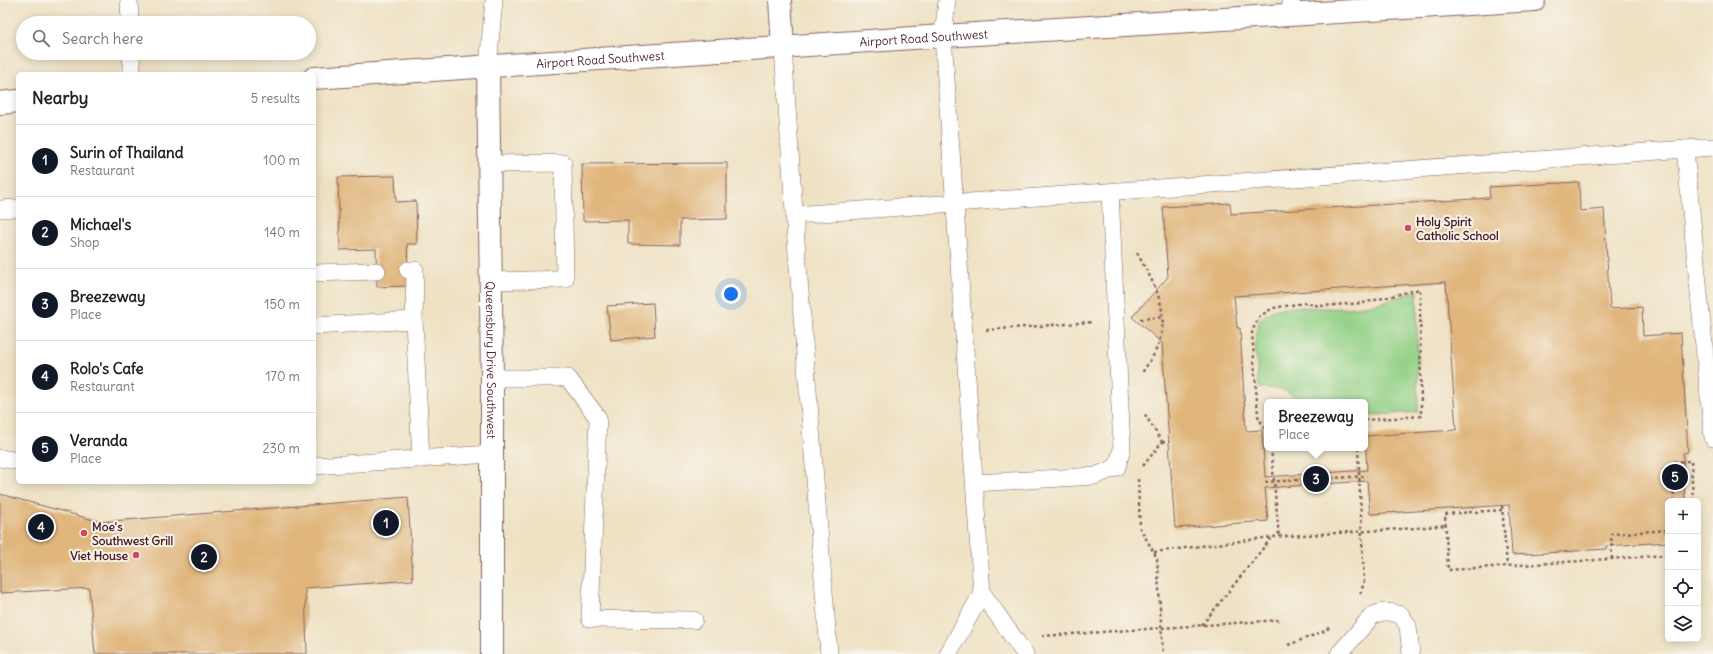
<!DOCTYPE html>
<meta charset="utf-8">
<style>
:root{--surface:#fff;--page:#f2f2f2;--text:#222;--muted:#767676;--line:#e0e0e0;--accent:#111827}
body{margin:0;font-family:Delius,sans-serif;background:var(--page);color:var(--text)}
.controls{position:absolute;right:12px;bottom:12px;display:grid;overflow:hidden;border-radius:6px;box-shadow:0 2px 10px #0003}
.controls button{width:36px;height:36px;display:grid;place-items:center;padding:0;border:0;border-bottom:1px solid var(--line);background:var(--surface);color:var(--text);font:20px sans-serif}
.you{position:absolute;left:731px;top:294px;width:14px;height:14px;margin:-10px;border:3px solid #fff;border-radius:50%;background:#1a73e8;box-shadow:0 0 0 6px #1a73e833}
.badge{display:grid;place-items:center;width:26px;height:26px;border-radius:50%;background:var(--accent);color:#fff;font-size:13px;font-weight:700}
.pin{position:absolute;translate:-50% -50%;border:2px solid #fff;box-shadow:0 1px 4px #0006}
.popup{position:absolute;left:1264px;top:399px;width:104px;height:52px;box-sizing:border-box;display:grid;place-content:center;border-radius:6px;background:var(--surface);filter:drop-shadow(0 1px 3px #0005);font-size:13px;white-space:nowrap;color:var(--muted)}
.popup b{font-size:15px;color:var(--text)}
.popup::after{content:'';position:absolute;left:50%;top:100%;margin-left:-8px;border:8px solid transparent;border-top-color:var(--surface)}
.list{margin:0;padding:0;list-style:none}
h2{display:flex;justify-content:space-between;align-items:center;height:52px;margin:0;padding:0 16px;font-size:17px}
h2 small{font-size:13px;font-weight:400;color:var(--muted)}
.list li{display:grid;grid-template-columns:26px 1fr auto;gap:12px;align-items:center;box-sizing:border-box;height:72px;padding:0 16px;border-top:1px solid var(--line)}
.list b{display:block;font-size:15px;white-space:nowrap}
.list p{margin:0;font-size:13px;white-space:nowrap;color:var(--muted)}
.list em{font-size:13px;font-style:normal;color:var(--muted)}
.icon{flex:none;width:22px;height:22px;fill:none;stroke:currentColor;stroke-width:2;stroke-linecap:round;stroke-linejoin:round}
.map{position:relative;flex:none;width:1713px;height:654px;overflow:hidden}
.search{position:absolute;background:var(--surface);box-shadow:0 2px 10px #0003;left:16px;top:16px;width:300px;height:44px;display:flex;align-items:center;gap:10px;box-sizing:border-box;padding:0 14px;border-radius:22px;color:var(--muted);font-size:15px}
.panel{position:absolute;background:var(--surface);box-shadow:0 2px 10px #0003;left:16px;top:72px;width:300px;height:412px;border-radius:6px}
.map>svg:first-child{display:block}
</style>
<div class="map">
<svg width="1713" height="654" viewBox="0 0 1713 654">
<rect width="100%" height="100%" fill="#f7f3e8"/>
<filter id="ink" filterUnits="userSpaceOnUse"><feTurbulence type="fractalNoise" baseFrequency=".025" numOctaves="2"/><feDisplacementMap in="SourceGraphic" scale="8" xChannelSelector="R" yChannelSelector="G"/><feConvolveMatrix kernelMatrix="1 2 1 2 8 2 1 2 1" color-interpolation-filters="sRGB"/></filter>
<filter id="wash" filterUnits="userSpaceOnUse"><feTurbulence type="fractalNoise" baseFrequency=".012" numOctaves="4" result="noise"/><feDisplacementMap in="SourceGraphic" scale="16" xChannelSelector="R" yChannelSelector="G"/><feGaussianBlur stdDeviation="0.9" result="paint"/><feColorMatrix in="noise" values="0 0 0 0 0 0 0 0 0 0 0 0 0 0 0 0 0 1.4 0 .05"/><feComposite in="paint" operator="in"/></filter>
<g filter="url(#wash)">
<rect width="100%" height="100%" fill="#efe2c4"/>
<path fill="#94d288" stroke="#6f785a" d="M1417,291L1418,412L1365,416V402H1300C1288,389 1276,388 1259,388C1258,372 1251,331 1261,319C1275,302 1303,308 1322,308C1335,309 1351,308 1364,306C1382,303 1400,296 1417,291Z"/>
<g id="blocks">
<g fill="#e0b67d" fill-rule="evenodd">
<polygon points="727,163 727,219 680,220 680,245 628,244 628,220 583,221 582,164"/>
<polygon points="395,176 396,202 416,201 417,244 407,244 409,286 377,287 376,249 340,250 338,177"/>
<path d="M1579,182L1580,211L1604,209L1610,309L1642,307L1643,336L1681,333L1688,452L1683,453L1685,501H1668V542L1606,546V549L1512,555L1509,505L1370,514L1367,481L1265,488L1268,521L1175,528L1162,343L1132,317L1168,277L1163,207L1230,203L1231,214L1490,198L1489,187ZM1446,282L1456,430L1365,436L1367,470L1265,477L1262,430L1246,431L1240,328H1237L1234,296Z"/>
<polygon points="653,303 655,336 611,340 607,306"/>
<polygon points="0,494 101,522 408,497 413,580 305,588 307,654 95,654 89,588 0,593"/>
</g>
</g>
</g>
<g filter="url(#ink)">
<use href="#blocks" fill-opacity="0" stroke="#846361" stroke-width="1"/>
<g fill="none" stroke-linecap="round" stroke-linejoin="round">
<g stroke="#846361" stroke-width="18">
<g id="service">
<polyline points="129,0 130,23"/>
<polyline points="947,0 943,36 982,593 948,654"/>
<polyline points="1291,0 1292,15"/>
<polyline points="783,47 796,241 829,654"/>
<polyline points="131,53 132,74"/>
<polyline points="488,66 494,0"/>
<polyline points="1685,149 1713,438"/>
<polyline points="490,164 563,163 565,279 491,281"/>
<polyline points="0,209 18,208"/>
<polyline points="794,215 1713,147"/>
<polyline points="408,270 415,270 414,320"/>
<polyline points="314,273 377,271"/>
<polyline points="314,326 414,320 421,459"/>
<polyline points="492,378 568,378 598,418 590,619 694,620"/>
<polyline points="0,458 18,461"/>
<polyline points="314,466 491,454"/>
<polyline points="975,483 1095,476 1117,467 1122,449 1110,192"/>
<polyline points="982,593 1025,654"/>
<path d="M1339,654L1372,616C1383,610 1390,612 1401,615L1408,626L1411,654"/>
</g>
</g>
<g stroke="#846361" stroke-width="24">
<g id="minor">
<polyline points="780,0 783,47"/>
<path id="s1" d="M488,66L492,378V654"/>
</g>
</g>
<g stroke="#846361" stroke-width="24">
<g id="secondary">
<path id="s2" d="M314,78L943,36L1534,0"/>
<polyline points="0,103 18,101"/>
</g>
</g>
<g stroke="#846361" stroke-width="2.5" stroke-dasharray="3 3" stroke-linecap="butt">
<path d="M1137,253C1156,287 1173,314 1155,352C1152,359 1146,366 1142,373"/>
<polyline points="1140,319 1163,317"/>
<polyline points="986,330 1093,322"/>
<polyline points="1267,434 1258,416 1252,331 1260,316 1273,308 1304,303 1321,306 1363,303 1420,289 1421,416 1365,420"/>
<polyline points="1162,442 1169,442"/>
<polyline points="1271,448 1279,537"/>
<polyline points="1358,448 1364,583 1359,597"/>
<polyline points="1143,466 1162,442 1144,413"/>
<polyline points="1138,479 1140,528 1157,558 1163,654"/>
<polyline points="1265,482 1367,476"/>
<polyline points="1674,501 1671,462 1691,461 1693,501"/>
<polyline points="1502,506 1507,566"/>
<polyline points="1502,510 1445,514 1448,570 1668,555"/>
<polyline points="1154,552 1272,537 1416,528 1446,525"/>
<polyline points="1612,559 1611,534 1668,530"/>
<polyline points="1202,625 1272,537"/>
<polyline points="1042,636 1280,620"/>
<polyline points="1288,645 1325,631 1331,626"/>
</g>
<use href="#service" stroke="#fff" stroke-width="17"/>
<use href="#minor" stroke="#fff" stroke-width="22"/>
<use href="#secondary" stroke="#fff" stroke-width="22"/>
</g>
</g>
<g fill="#d1495b" stroke="#f7f3e8" stroke-width="1.5">
<circle cx="1408" cy="228" r="4"/>
<circle cx="84" cy="533" r="4"/>
<circle cx="136" cy="555" r="4"/>
</g>
<g text-anchor="middle" dominant-baseline="central" stroke-width="4" stroke-linejoin="round" paint-order="stroke">
<g font-size="12" fill="#4a1f2b" stroke="#f7f3e8">
<text stroke="none"><textPath href="#s2" startOffset="611">Airport Road Southwest</textPath></text>
<text stroke="none"><textPath href="#s2" startOffset="287">Airport Road Southwest</textPath></text>
<text stroke="none"><textPath href="#s1" startOffset="294">Queensbury Drive Southwest</textPath></text>
</g>
<g font-size="12" font-weight="bold" fill="#4a1f2b" stroke="#f7f3e8" text-anchor="start">
<text x="1416" y="221">Holy Spirit<tspan x="1416" dy="14">Catholic School</tspan></text>
<text x="92" y="526">Moe's<tspan x="92" dy="14">Southwest Grill</tspan></text>
<text x="128" y="555" text-anchor="end">Viet House</text>
</g>
</g>
</svg>
<div class="controls">
<button>+</button>
<button>−</button>
<button><svg class="icon" aria-label="locate" viewBox="0 0 24 24"><circle cx="12" cy="12" r="6"/><path d="M12 2v4M12 18v4M2 12h4M18 12h4"/></svg></button>
<button><svg class="icon" aria-label="layers" viewBox="0 0 24 24"><path d="M12 4l9 5-9 5-9-5zM3 14l9 5 9-5"/></svg></button>
</div>
<div class="you"></div>
<div class="pin badge" style="left:386px;top:523px">1</div>
<div class="pin badge" style="left:204px;top:557px">2</div>
<div class="pin badge" style="left:1316px;top:479px">3</div>
<div class="popup"><b>Breezeway</b>Place</div>
<div class="pin badge" style="left:41px;top:527px">4</div>
<div class="pin badge" style="left:1675px;top:477px">5</div>
<div class="search"><svg class="icon" aria-label="search" viewBox="0 0 24 24"><circle cx="10" cy="10" r="6"/><path d="M15 15l6 6"/></svg>Search here</div>
<section class="panel">
<h2>Nearby<small>5 results</small></h2>
<ul class="list">
<li><span class="badge">1</span><div><b>Surin of Thailand</b><p>Restaurant</p></div><em>100 m</em></li>
<li><span class="badge">2</span><div><b>Michael's</b><p>Shop</p></div><em>140 m</em></li>
<li><span class="badge">3</span><div><b>Breezeway</b><p>Place</p></div><em>150 m</em></li>
<li><span class="badge">4</span><div><b>Rolo's Cafe</b><p>Restaurant</p></div><em>170 m</em></li>
<li><span class="badge">5</span><div><b>Veranda</b><p>Place</p></div><em>230 m</em></li>
</ul>
</section>
</div>
